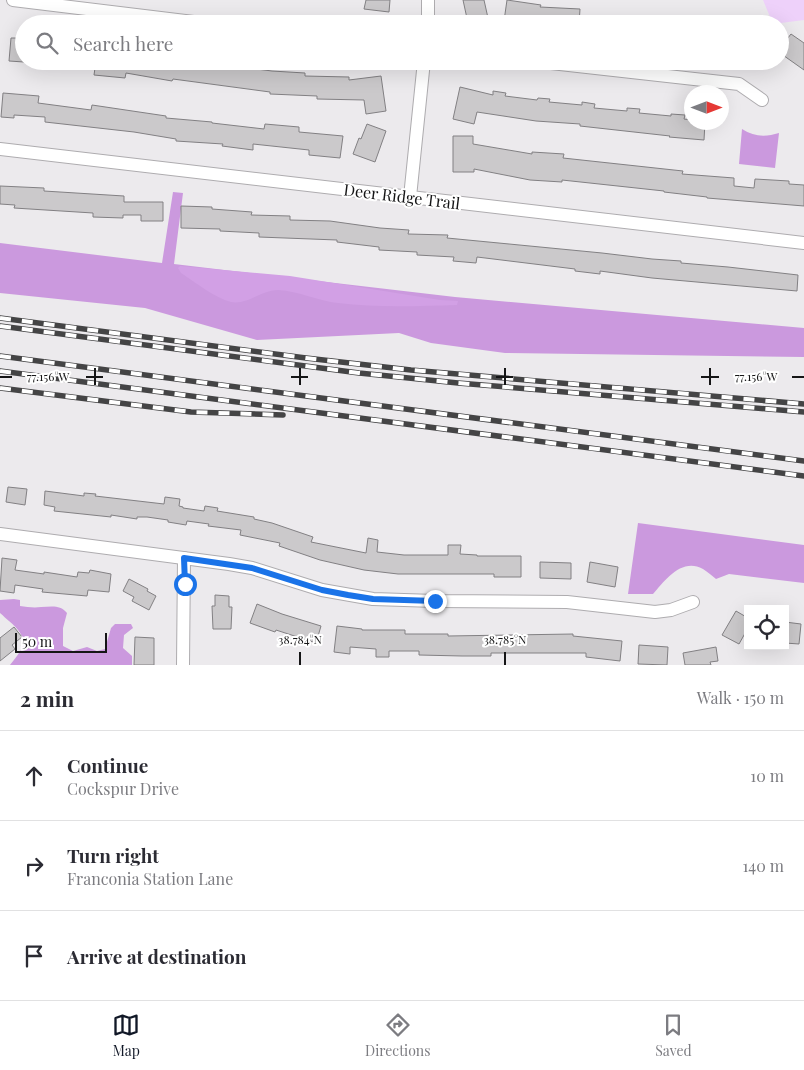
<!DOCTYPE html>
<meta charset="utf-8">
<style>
:root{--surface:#fff;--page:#f7f7f7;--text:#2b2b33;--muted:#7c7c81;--line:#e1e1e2;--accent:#111827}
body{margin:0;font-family:"Playfair Display",serif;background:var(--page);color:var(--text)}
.controls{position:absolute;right:15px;bottom:15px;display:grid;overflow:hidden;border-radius:0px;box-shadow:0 5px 20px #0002}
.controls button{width:45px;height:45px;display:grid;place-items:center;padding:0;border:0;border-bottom:1px solid var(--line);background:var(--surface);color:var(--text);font:25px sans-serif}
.compass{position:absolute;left:684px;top:85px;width:45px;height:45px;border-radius:50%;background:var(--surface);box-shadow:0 5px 20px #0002;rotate:90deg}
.scale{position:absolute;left:15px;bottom:12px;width:92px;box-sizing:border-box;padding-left:5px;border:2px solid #151516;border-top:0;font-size:14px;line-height:18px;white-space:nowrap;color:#151516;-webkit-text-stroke:4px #fff;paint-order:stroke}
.stop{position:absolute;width:15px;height:15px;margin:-11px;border:4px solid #1a73e8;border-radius:50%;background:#fff}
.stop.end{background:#1a73e8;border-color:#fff;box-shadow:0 1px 5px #0008}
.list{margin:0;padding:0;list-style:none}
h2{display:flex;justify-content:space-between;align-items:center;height:65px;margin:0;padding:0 20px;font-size:21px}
h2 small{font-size:16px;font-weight:400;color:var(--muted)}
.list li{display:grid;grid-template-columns:32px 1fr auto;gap:15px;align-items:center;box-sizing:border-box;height:90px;padding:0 20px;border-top:1px solid var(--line)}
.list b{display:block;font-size:19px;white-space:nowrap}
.list p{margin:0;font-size:16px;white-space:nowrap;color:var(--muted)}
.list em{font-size:16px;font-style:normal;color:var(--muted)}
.icon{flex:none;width:28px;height:28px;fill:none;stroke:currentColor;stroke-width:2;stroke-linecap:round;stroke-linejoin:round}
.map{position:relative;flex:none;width:804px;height:665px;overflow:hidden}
.search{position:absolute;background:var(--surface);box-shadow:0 5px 20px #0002;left:15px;right:15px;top:15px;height:55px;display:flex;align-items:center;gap:12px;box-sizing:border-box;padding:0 18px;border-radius:28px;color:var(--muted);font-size:19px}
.sheet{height:335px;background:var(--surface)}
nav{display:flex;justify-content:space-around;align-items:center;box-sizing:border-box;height:70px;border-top:1px solid var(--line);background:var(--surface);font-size:14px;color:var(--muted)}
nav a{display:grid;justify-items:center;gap:2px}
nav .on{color:var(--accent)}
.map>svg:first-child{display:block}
</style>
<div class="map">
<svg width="804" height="665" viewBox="0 0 804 665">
<rect width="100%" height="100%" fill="#eceaed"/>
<polygon fill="#eed1fa" points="763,0 804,0 804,20 773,24"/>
<g fill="#cb99de">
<path d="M742,129C754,137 766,137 779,133L775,168L739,164Z"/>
<polygon points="173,192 183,193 174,264 455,297 804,328 804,357 505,353 431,343 399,333 257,340 145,308 0,293 0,243 162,263"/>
<path d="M638,523L804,545V583L729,574L716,579C712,576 708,572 703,569C682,557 665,580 653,594H628Z"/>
<path d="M14,599L20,600V606C27,607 34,608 41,607C50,607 60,604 67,613L63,628V646L73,651L87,647L97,651L105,649L111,628L115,624H131L133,628L124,635L123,648L132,656V665H10C26,646 29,638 9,621C6,619 4,616 0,613V600Z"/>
</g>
<path fill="#d2a0e5" d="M180,266L290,276L440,300L458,301L457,305C418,306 378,308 338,303C318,301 299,291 278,290C261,290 248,305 231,302C215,298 195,282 181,273L178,268Z"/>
<g fill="#cbc9cb" stroke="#828083">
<polygon points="366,0 390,0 389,12 364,9"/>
<polygon points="463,0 484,0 488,18 468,23"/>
<polygon points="507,0 541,5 540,7 580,9 579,24 523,24 504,21"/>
<polygon points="791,34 804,43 804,70 780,53 780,48"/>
<polygon points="11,38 24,38 24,62 9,61"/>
<polygon points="96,61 194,61 272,71 305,73 305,76 349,77 349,80 381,76 386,111 366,114 364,100 317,99 317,96 270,94 270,92 173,79 172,81 126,73 125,78 94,75"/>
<polygon points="460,87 493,95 493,91 506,93 505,96 537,100 538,98 550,99 549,102 582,105 582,102 595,104 594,108 627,111 627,108 640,109 639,113 671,116 671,114 685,115 684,119 692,120 692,122 705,122 704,140 669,137 670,136 580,126 580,124 536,121 477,112 474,124 453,119"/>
<polygon points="3,93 39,96 38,103 91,110 92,105 166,116 166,118 212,122 212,123 264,129 265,124 299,127 299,132 343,136 340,158 309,155 309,150 253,144 253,150 222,146 223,144 176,141 176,139 134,132 45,122 45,117 14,115 14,118 1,117"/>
<polygon points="367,124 386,131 375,162 353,154 359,138 361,139"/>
<polygon points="453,136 473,136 473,144 532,154 532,152 564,154 563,158 683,171 682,174 734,178 734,186 754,188 755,179 789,181 789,184 804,185 804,206 707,198 707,197 664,192 664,191 562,180 562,182 530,180 474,169 474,172 453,172"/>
<polygon points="0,186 44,188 44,191 124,196 124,202 163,202 163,221 141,221 141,215 123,215 123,218 93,217 93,213 14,208 15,205 0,204"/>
<polygon points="181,206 212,207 212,209 252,212 251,215 290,216 290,220 330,221 380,228 409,230 408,234 448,235 447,238 602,253 652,259 681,261 681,263 728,267 798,275 797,291 652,278 600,271 600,274 575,271 575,269 477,257 476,263 453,261 454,257 417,255 417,252 379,250 379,247 337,242 337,240 259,237 259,233 220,231 220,229 181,228"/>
<polygon points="8,487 27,489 25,505 6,502"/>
<polygon points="45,491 84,496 84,493 96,494 95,496 164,504 165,497 180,499 179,506 183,507 183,508 204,511 205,506 218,508 217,511 254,517 254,519 272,523 313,537 311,542 366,553 368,538 378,540 377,552 404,555 448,555 448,545 461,545 460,554 477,555 477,556 521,556 521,577 494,577 494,574 398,574 364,570 320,560 279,546 280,543 240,535 241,530 208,526 209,524 187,521 186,525 168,522 168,520 147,517 137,517 137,519 111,515 111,517 54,511 55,507 44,505"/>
<polygon points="2,558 17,560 15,570 44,574 44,572 77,577 78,572 89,573 90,570 111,574 109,592 88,590 87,596 42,592 43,589 15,585 14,593 0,591"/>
<polygon points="540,562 571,563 571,579 540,578"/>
<polygon points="590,562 618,567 615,587 587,582"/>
<polygon points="129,579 148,589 147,591 156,596 149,610 132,601 134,597 123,591"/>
<polygon points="215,595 229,596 229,607 232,607 231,629 213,629 212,606 215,606"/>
<polygon points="257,604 282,614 321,626 316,643 276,630 275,632 250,623"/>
<polygon points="736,611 748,618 748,628 739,644 722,635"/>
<polygon points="785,622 801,624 799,644 785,643"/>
<polygon points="337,626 362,629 362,630 405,630 405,634 448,634 448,636 573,634 573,636 622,641 620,661 586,657 586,653 491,653 491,656 462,656 419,655 419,651 389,651 389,657 376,657 376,649 350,647 350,654 334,652"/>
<polygon points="14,627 22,637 12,645 15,649 0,661 0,638"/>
<polygon points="135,637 154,638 154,665 134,665"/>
<polygon points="639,645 668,647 667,665 638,664"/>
<polygon points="716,647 718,661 710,662 711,665 685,665 683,653"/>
</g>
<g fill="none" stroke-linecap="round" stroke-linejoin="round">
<g stroke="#aeacaf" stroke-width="14">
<g id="street">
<polyline points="13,0 210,24"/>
<polyline points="428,0 428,24"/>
<polyline points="533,61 739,84 762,100"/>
<polyline points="0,149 804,243"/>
<polyline points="410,197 424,61"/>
<polyline points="0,534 229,564 252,568 322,590 373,599 435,601 567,602 655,612 671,610 693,602"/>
<polyline points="183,665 184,558"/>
</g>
</g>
<use href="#street" stroke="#fff" stroke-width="12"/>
<g stroke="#444445" stroke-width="5.5">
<g id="rail">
<polyline points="0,318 306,358 411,370 804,404"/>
<polyline points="0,326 359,373 458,383 804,412"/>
<polyline points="0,356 804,461"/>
<polyline points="0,371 804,476"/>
<polyline points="0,388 191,412 283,415"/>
</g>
</g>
<use href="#rail" stroke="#fff" stroke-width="4" stroke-dasharray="11" stroke-linecap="butt"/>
</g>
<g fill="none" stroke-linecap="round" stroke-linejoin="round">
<polyline stroke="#1a73e8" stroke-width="6" points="185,584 184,558 252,568 322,590 348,595 373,599 435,601"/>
</g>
<path fill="none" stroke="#151516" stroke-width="2" d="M95,368V385M300,368V385M505,368V385M710,368V385M0,377H12M86,377H103M291,377H308M496,377H513M701,377H719M792,377H804M300,652V665M505,652V665"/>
<g text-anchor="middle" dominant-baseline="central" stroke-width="4" stroke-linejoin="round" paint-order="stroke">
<g font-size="16" fill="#151516" stroke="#fff">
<text transform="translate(402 196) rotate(7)">Deer Ridge Trail</text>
</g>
</g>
<g font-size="12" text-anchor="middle" fill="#151516" stroke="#fff" stroke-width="4" stroke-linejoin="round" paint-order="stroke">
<text x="48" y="381">77.156°W</text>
<text x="756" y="381">77.156°W</text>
<text x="300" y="644">38.784°N</text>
<text x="505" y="644">38.785°N</text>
</g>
</svg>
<div class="controls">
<button><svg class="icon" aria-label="locate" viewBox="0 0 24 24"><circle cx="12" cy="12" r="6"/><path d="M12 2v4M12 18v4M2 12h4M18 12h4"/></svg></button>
</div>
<svg class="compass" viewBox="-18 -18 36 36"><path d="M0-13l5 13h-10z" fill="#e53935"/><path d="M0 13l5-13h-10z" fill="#7c7c81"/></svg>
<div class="scale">50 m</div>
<div class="stop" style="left:185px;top:584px"></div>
<div class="stop end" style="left:435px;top:601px"></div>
<div class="search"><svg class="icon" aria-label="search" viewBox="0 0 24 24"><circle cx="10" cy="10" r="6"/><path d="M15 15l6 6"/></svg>Search here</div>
</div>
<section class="sheet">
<h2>2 min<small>Walk · 150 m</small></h2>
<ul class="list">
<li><svg class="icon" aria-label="ahead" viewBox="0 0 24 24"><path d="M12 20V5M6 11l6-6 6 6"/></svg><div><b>Continue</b><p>Cockspur Drive</p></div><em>10 m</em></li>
<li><svg class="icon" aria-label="right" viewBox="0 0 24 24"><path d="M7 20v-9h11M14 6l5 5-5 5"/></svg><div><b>Turn right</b><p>Franconia Station Lane</p></div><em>140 m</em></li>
<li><svg class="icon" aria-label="arrive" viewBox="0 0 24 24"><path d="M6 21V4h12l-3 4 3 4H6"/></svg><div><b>Arrive at destination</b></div></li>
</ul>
</section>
<nav>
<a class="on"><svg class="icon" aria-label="map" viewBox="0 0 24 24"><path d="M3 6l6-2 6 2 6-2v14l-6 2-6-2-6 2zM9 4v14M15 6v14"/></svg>Map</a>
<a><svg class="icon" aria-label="directions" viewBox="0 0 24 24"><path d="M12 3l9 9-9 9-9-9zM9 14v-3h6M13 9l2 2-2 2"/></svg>Directions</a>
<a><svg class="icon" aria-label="saved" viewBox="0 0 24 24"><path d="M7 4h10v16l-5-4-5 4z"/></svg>Saved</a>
</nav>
